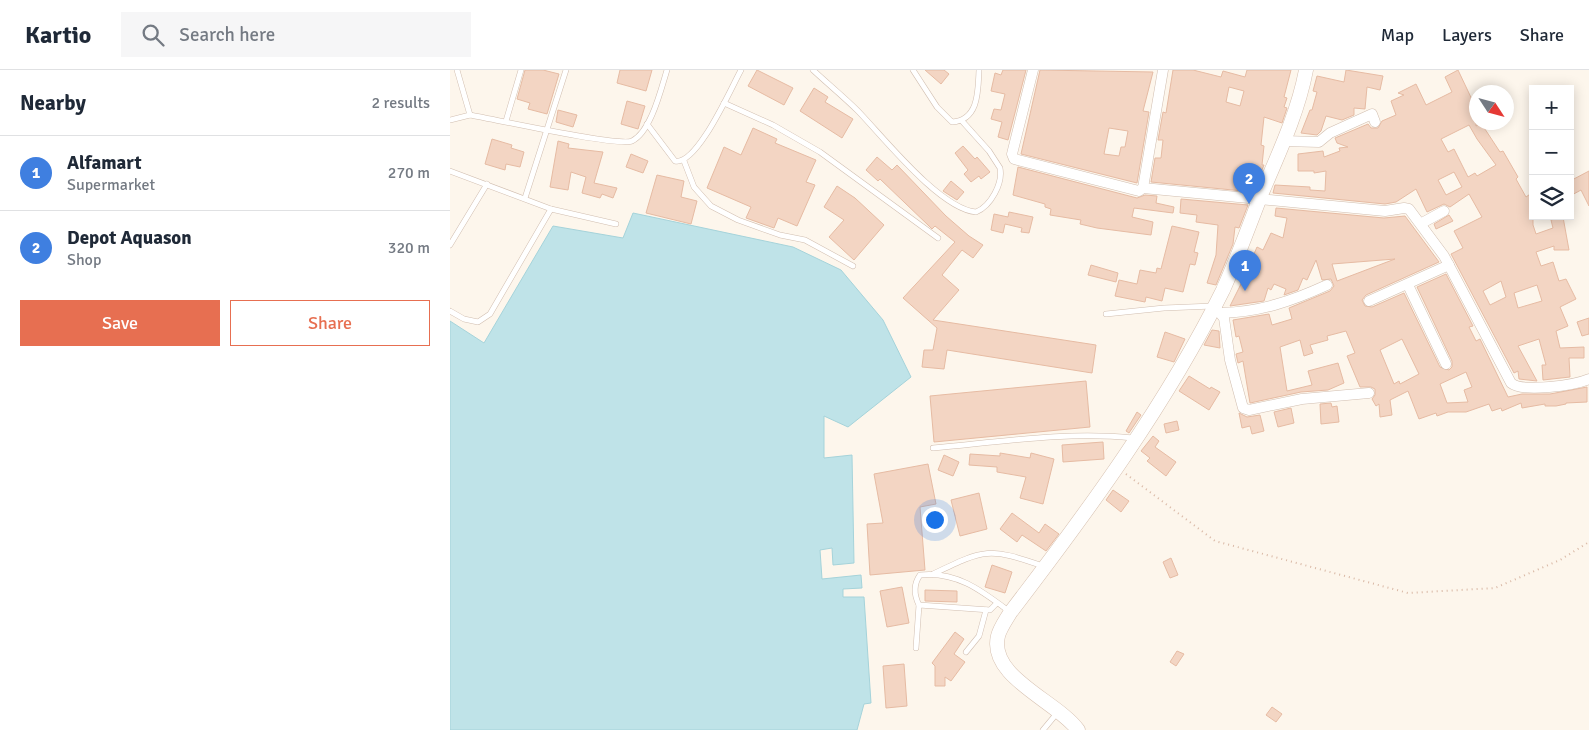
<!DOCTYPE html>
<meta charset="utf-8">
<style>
:root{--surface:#fff;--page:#f6f6f7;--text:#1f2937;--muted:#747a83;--line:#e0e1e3;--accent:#e76f51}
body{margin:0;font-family:Signika,sans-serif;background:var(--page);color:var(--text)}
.controls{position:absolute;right:15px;top:15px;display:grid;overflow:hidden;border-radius:0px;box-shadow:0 2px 12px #0003}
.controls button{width:45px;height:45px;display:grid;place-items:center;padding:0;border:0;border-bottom:1px solid var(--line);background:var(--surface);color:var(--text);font:25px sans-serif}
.compass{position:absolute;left:1019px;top:15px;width:45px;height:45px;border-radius:50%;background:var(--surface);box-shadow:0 2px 12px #0003;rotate:126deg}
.you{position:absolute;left:484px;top:449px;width:18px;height:18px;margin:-12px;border:4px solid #fff;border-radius:50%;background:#1a73e8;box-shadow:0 0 0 8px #1a73e833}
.badge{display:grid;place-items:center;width:32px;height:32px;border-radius:50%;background:var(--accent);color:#fff;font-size:16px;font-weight:700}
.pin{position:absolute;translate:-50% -41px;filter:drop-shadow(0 1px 2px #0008)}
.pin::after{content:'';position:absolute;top:26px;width:18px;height:15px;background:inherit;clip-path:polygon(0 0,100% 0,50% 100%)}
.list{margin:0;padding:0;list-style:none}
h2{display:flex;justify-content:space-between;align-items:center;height:65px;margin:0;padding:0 20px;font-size:21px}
h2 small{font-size:16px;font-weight:400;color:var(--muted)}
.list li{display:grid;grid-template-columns:32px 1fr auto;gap:15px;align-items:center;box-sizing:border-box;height:75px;padding:0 20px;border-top:1px solid var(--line)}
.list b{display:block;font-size:19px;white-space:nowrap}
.list p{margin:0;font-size:16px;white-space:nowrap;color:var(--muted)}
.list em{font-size:16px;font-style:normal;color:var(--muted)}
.actions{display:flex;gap:10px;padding:15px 20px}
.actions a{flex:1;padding:11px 0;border:1px solid var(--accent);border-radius:0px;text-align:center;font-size:18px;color:var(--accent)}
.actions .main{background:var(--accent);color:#fff}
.icon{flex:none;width:28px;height:28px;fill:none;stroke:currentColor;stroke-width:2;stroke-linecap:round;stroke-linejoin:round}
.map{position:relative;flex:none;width:1139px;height:660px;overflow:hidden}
header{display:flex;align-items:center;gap:30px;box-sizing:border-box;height:70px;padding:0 25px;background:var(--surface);border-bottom:1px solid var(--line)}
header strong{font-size:24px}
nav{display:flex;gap:28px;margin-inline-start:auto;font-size:18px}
.search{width:350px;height:45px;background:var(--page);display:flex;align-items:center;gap:12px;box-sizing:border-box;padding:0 18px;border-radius:0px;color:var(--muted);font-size:19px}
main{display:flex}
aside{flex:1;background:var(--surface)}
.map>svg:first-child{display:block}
</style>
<header>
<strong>Kartio</strong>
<div class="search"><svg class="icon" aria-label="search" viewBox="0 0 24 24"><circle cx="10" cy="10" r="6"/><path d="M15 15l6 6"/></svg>Search here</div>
<nav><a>Map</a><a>Layers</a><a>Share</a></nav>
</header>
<main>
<aside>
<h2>Nearby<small>2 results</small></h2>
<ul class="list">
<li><span class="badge" style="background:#3f7fe0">1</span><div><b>Alfamart</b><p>Supermarket</p></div><em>270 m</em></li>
<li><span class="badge" style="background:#3f7fe0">2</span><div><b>Depot Aquason</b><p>Shop</p></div><em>320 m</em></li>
</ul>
<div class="actions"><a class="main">Save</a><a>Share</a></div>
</aside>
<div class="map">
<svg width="1139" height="660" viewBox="0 0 1139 660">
<rect width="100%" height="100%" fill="#fdf6ec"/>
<polygon fill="#bfe3e8" stroke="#a5d3da" points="183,143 343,177 391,200 433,250 461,307 398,357 374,346 374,388 402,385 404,493 383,495 382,478 370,480 372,509 411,505 412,518 393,519 393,527 414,527 421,633 414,634 407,660 0,660 0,251 34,273 103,156 173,168"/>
<g fill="#f3d5c3" stroke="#e6bba3" fill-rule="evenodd">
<polygon points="75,0 93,0 109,4 97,44 78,39 80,33 67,29"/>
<polygon points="170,0 202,0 196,21 167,13"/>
<polygon points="307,0 343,18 334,35 298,16"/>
<polygon points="475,0 494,0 499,4 491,14"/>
<polygon points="553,0 576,0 558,70 548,67 552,52 541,49 544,39 551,40 555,24 541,21 545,3 551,5"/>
<path d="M590,0L703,2L693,41L699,42L687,113L571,84ZM659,58L678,61L675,77H671L669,86L654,84Z"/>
<path d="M723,0H743L771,7L773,1L795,7L797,0H841L834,27L837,28L834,37L837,38L832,53L814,47L811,75L814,76L812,95H814L803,122L701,112L705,88H711L713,70H708L713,42L716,43ZM779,17L794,21L790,36L776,32Z"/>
<polygon points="896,0 933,6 930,20 917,17 915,39 904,38 904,45 892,50 876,46 871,61 867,65 851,63 860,40 862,40 867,22 863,21 867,6 894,12"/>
<path d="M1008,0L1026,38V56L1031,53L1050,82L1053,81L1068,107L1066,109L1076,127L1083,122V155L1086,164L1103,158L1101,150L1113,147L1119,180H1104V176L1086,182L1091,196L1103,192L1109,211L1116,209L1126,229L1110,237L1118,256L1106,261L1110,278L1134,277V288H1119L1120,307L1093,310L1092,295H1096L1089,269L1068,276L1087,311L1069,309L1068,301L1064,303L1001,184L1013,178L1004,161L1032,147L1019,124L1000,137L994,134L977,142L966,119L946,132L935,134L823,123L825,115L860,117V120L875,121L876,101L864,103V101H848V84L873,81L874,87L890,81L889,78L898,77L887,73L885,68L918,54L921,58H928L932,51L946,45L941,31L954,25L948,23L966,14L976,35L1002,22L995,7ZM1019,55L1027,69L1046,95L1027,106L1025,103L1018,107L1004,79L998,82L991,69ZM1004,102L1012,117L996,125L988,110ZM1051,211L1056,227L1040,235L1033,221ZM1087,215L1092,231L1068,238L1064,223Z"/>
<polygon points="364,18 378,27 375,32 403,49 392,68 350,41"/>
<polygon points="177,31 195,36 188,59 171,54"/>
<polygon points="108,40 127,45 123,57 106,52"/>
<polygon points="303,58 327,69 325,73 366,90 356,112 365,115 347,156 328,148 324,158 296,148 301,137 257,118 274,77 291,85"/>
<polygon points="42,69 62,75 61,78 74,82 70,97 56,94 55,100 35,94"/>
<polygon points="108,71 119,74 118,78 153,82 144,113 167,118 163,128 152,124 150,128 132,123 136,107 121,102 118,120 100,117"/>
<polygon points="513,76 525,89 527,87 540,102 531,109 529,106 521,112 514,104 518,100 505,83"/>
<polygon points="181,84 198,91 193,103 176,97"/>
<polygon points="427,87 442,100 447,95 496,146 519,166 533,175 523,188 512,180 492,205 509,220 483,250 646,275 642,303 497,280 494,299 472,297 474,280 483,280 487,258 453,228 505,172 485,156 482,159 479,156 430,109 428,111 416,100"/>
<polygon points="568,97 687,128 695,125 707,126 706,133 724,137 723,143 684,138 682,147 703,152 701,165 647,158 630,154 631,150 600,145 601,139 595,137 595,134 563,125"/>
<polygon points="1139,101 1139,136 1131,120 1120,126 1120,111"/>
<polygon points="207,105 234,111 231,127 247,131 241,154 196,143"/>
<polygon points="501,111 514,122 507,130 493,121"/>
<polygon points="387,116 405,128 434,155 404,190 379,167 394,150 374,137"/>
<polygon points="731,129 798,135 789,158 785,157 783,174 766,215 757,213 766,185 768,155 746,152 747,145 730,143"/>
<path d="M826,138L934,148L955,146L989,192L916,225L912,230L915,236L922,237L954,223L990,297L999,300L1002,297V291L967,217L996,204L1023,256L1019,257L1026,271L1030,269L1058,327L1072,324H1100L1137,317V332L1116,333V334L1106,336H1095V334L1072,338L1071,333L1052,341L1051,338L1042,341L1039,334L1016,342H998L987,346L986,343L969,349L958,321L940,330L942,345L930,347L929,334L926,336L922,329L925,325V319L921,317H910L897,286L905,283L896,261L877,266L878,270L860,275L863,283L854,286L850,270L830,277L837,321L862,315L858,301L888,293L894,313L878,320L851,322L800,333L793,291L788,293L786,284L793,282L789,266L786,267L783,250L819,244L822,255L842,249L839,238L880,221L884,216L881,209L872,210L866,190L857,210L853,208L848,220L834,225L836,219L824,214L821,220L818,218L814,231L780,236L794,208L789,206L792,198L797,200L807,177L813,180L821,163L833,168L837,148L825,146ZM945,189L887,211L882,194ZM952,269L969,304L950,314L949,311L944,314L930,280ZM1016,302L1022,317L1014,320L1018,332L997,333L990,314Z"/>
<polygon points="559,142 583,147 579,163 571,162 572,158 555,154 553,163 541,160 544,144 558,147"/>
<polygon points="999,145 1003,151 986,159 984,154"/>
<polygon points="722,156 749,162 744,182 748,183 745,195 740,194 733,222 715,218 712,231 696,227 695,232 665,226 669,210 687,214 690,200 706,203 707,198 711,199"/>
<polygon points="641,195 668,203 666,212 638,205"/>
<polygon points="1139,248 1139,264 1132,266 1127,252"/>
<polygon points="762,260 769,261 770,278 754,275"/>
<polygon points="715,262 735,269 724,292 707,287"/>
<polygon points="739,306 760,319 761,317 770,322 759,340 729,321"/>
<polygon points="636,311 640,357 484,372 480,326"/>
<polygon points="881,333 882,337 887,336 889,352 871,354 870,334"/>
<polygon points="841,338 844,353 828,357 824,342"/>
<polygon points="687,342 691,345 679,363 676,361"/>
<polygon points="789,343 797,347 810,345 814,361 802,364 800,356 792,358"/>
<polygon points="727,351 729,360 716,363 714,354"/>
<polygon points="703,366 709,371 705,377 726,392 716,406 697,391 700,388 691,381"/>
<polygon points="653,372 654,389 613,392 612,375"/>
<polygon points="550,383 580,388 581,383 604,389 593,434 570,428 576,407 547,402 547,397 519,395 520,384 550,386"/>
<polygon points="494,385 509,392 503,406 488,400"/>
<polygon points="478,394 486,434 470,437 475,500 420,505 417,454 433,453 424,404"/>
<polygon points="663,420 679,431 671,442 656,430"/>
<polygon points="529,423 537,459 510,466 501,430"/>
<polygon points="562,443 589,463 595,454 609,464 596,481 572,465 567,472 550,459"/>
<polygon points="721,488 728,505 720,508 713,492"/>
<polygon points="542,495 562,502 555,523 535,517"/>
<polygon points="452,517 459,553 437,557 430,521"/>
<polygon points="475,520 507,521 507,532 475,531"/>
<polygon points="505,562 514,569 504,584 515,592 501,611 495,607 495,616 485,616 485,596 482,593"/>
<polygon points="727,581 734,584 726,596 720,592"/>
<polygon points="454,594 457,636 436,638 433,596"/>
<polygon points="822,637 832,644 826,652 816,645"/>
</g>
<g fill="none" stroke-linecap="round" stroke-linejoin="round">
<g stroke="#d1beb0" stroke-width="6">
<g id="lane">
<path d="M363,0C378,14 394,27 408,41C434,68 490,139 526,142C541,136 553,113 550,98L539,81L512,51"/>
<path d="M463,0L487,37L502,52C529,50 528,21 529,0"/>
<polyline points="274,33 323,55 370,82 488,168"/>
<path d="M20,45C43,49 169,77 182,71C201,62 211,19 217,0"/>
<polyline points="0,50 20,45 7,0"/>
<polyline points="56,51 71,0"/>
<path d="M197,54L225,91C247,96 281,18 291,0"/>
<polyline points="234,91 244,117 261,136 288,150 330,165 355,170 403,196"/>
<polyline points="0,101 101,139 40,244 28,252 14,249 0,241"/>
<polyline points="75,128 116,0"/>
<polyline points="101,139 166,154"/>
<polyline points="0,175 37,114"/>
<polyline points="656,244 714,238 763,236"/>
<path d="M483,378C549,372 617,361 683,368"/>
<path d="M483,504C535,479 538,477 593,496"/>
<path d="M469,535C464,525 463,515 470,505C507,501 532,521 560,542"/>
<polyline points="466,578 469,535 540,540 547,533"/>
<polyline points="516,582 529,566 536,540"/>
<polyline points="593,660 608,642"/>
</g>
</g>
<g stroke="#d1beb0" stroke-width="11">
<g id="street">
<path d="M583,0L562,84L564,89L689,121L693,118L935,141L954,138L959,139L994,186L1061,313C1073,323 1125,315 1139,309"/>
<polyline points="833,71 869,72 880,63 922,44 925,52"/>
<polyline points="693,118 713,0"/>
<polyline points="972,153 994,141"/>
<polyline points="958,215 996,294"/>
<polyline points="919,231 999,195"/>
<polyline points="764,236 774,248 780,290 793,338 799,340 852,329 919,323"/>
<path d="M771,243C810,242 842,231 877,215"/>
</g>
</g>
<g stroke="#d6c0b0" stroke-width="15">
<path id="secondary" d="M628,660C607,631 538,607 548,566C550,558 556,550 560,543C638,441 716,335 773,220C787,189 799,156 811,125C828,85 848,43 856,0"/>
</g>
<polyline stroke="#d9b8a5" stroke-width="2" stroke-dasharray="1 4" stroke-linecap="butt" points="676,404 765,471 958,523 1045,518 1110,490 1139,472"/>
<use href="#lane" stroke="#fff" stroke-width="5"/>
<use href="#street" stroke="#fff" stroke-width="10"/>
<use href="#secondary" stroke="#fff" stroke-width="14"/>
</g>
</svg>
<div class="controls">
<button>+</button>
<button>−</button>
<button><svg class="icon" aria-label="layers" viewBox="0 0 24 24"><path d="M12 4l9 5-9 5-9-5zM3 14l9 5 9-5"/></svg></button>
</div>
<svg class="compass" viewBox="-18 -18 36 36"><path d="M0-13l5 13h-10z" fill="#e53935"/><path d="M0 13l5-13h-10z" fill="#747a83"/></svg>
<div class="you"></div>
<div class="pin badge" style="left:795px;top:221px;background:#3f7fe0">1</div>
<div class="pin badge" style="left:799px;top:134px;background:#3f7fe0">2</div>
</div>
</main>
